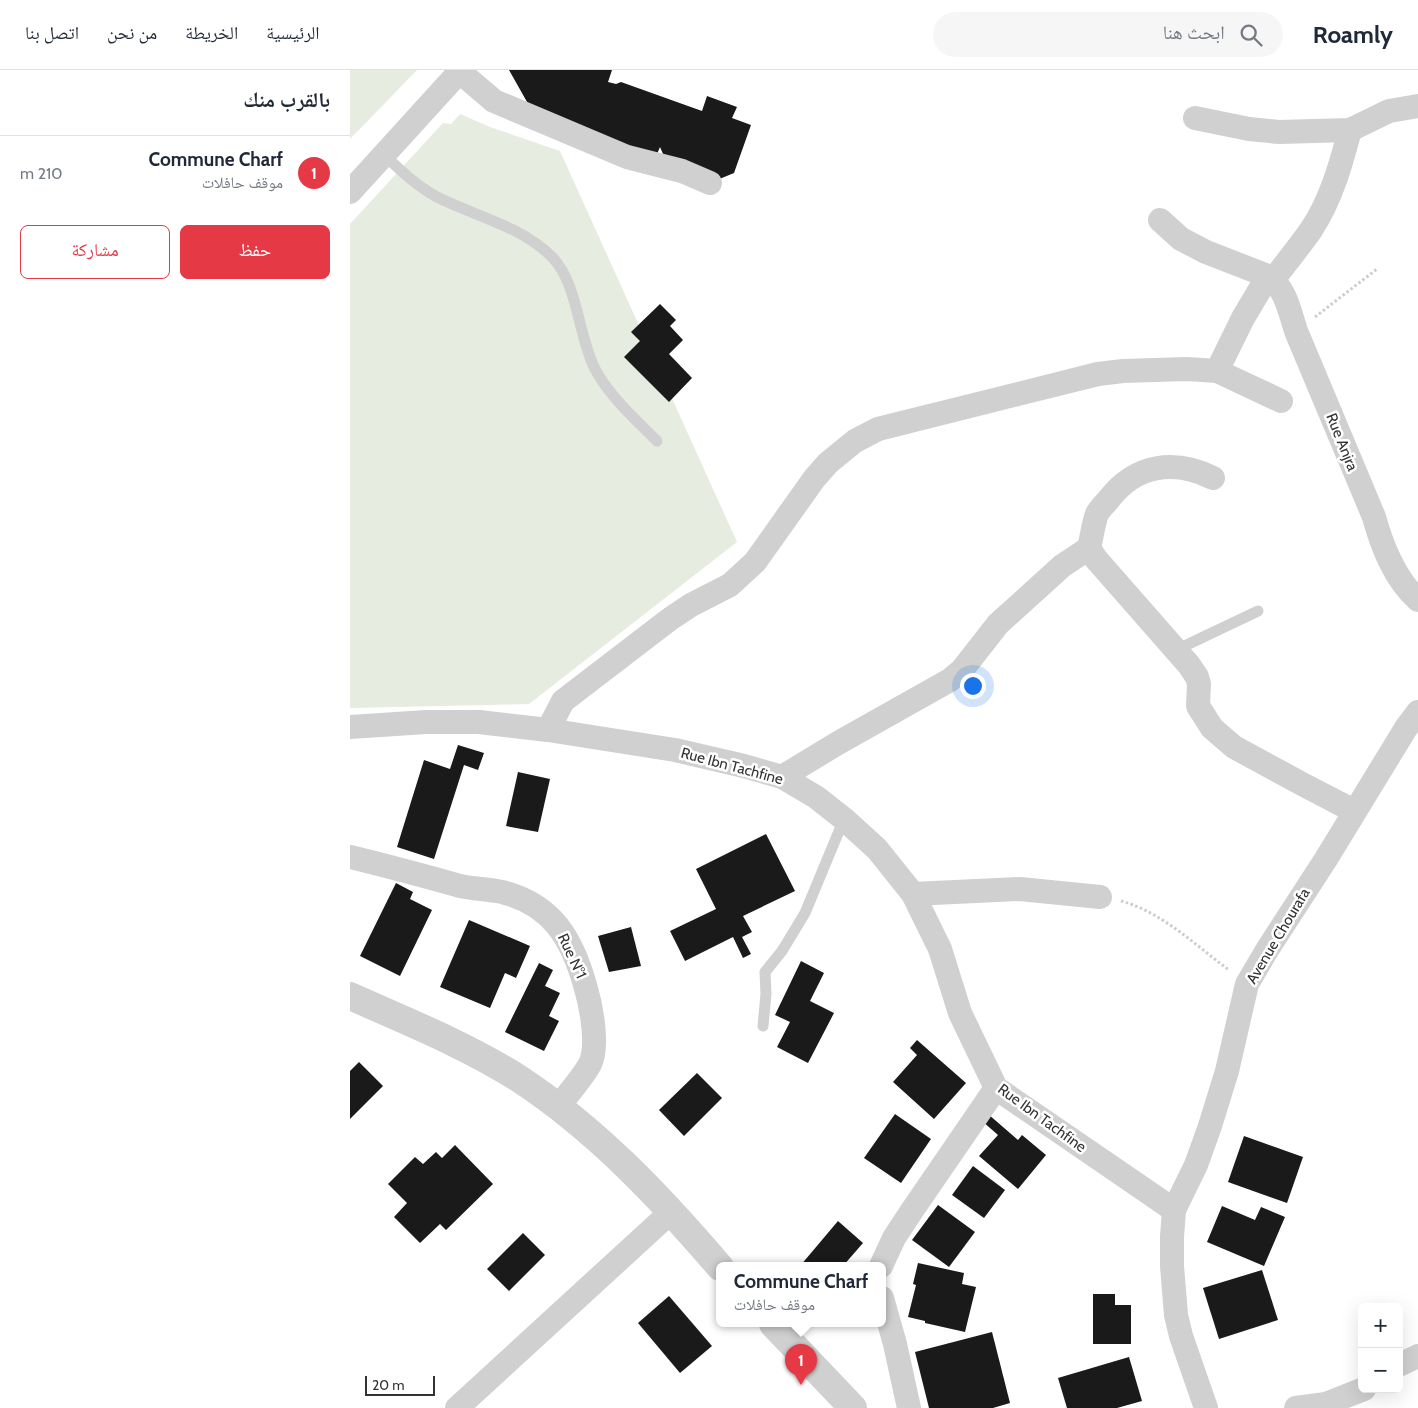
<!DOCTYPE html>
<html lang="ar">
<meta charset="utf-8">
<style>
:root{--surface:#fff;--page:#f6f6f7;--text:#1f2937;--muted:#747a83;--line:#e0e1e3;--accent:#e63946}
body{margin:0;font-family:Cabin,"Noto Naskh Arabic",sans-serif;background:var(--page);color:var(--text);direction:rtl}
.controls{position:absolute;right:15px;bottom:15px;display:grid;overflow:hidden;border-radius:8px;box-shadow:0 5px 20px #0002}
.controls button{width:45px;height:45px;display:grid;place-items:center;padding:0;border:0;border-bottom:1px solid var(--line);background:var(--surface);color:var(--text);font:25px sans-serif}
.scale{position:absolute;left:15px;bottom:12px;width:70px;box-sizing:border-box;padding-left:5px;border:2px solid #333;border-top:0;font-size:14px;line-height:18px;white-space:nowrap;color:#333;-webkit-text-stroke:4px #fff;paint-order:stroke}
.you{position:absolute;left:622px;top:615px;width:18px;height:18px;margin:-12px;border:4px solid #fff;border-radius:50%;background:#1a73e8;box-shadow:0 0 0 8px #1a73e833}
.badge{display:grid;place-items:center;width:32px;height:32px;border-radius:50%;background:var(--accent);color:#fff;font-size:16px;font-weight:700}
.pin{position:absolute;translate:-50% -41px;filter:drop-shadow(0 1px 2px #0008)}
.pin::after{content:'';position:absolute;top:26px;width:18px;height:15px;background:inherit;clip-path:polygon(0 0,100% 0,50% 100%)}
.popup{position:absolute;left:366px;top:1192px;width:170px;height:65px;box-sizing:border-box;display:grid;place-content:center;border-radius:8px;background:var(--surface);filter:drop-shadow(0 1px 4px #0005);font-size:16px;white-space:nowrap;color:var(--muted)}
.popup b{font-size:19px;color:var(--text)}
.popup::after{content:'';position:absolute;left:50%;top:100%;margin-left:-10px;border:10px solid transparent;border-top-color:var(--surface)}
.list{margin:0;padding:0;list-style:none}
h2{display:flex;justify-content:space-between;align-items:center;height:65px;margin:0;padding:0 20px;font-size:21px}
h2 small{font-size:16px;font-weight:400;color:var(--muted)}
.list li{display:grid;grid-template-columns:32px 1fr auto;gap:15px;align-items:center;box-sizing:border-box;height:75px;padding:0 20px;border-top:1px solid var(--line)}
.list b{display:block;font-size:19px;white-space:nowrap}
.list p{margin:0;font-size:16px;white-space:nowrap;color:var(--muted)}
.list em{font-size:16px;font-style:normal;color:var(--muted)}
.actions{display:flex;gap:10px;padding:15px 20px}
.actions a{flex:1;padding:11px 0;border:1px solid var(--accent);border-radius:8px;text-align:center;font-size:18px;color:var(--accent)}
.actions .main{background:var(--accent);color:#fff}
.icon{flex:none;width:28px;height:28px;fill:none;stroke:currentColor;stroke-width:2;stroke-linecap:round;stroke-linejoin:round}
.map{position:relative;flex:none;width:1068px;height:1338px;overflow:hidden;direction:ltr}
header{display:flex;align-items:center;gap:30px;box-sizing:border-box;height:70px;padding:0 25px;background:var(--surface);border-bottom:1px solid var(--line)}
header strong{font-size:24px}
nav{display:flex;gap:28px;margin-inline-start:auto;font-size:18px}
.search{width:350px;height:45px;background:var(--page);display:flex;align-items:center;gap:12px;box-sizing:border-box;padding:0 18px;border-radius:28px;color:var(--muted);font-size:19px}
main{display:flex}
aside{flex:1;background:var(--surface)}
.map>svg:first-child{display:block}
</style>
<header>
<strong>Roamly</strong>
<div class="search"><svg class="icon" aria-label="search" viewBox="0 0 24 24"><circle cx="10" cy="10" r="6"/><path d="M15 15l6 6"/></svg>ابحث هنا</div>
<nav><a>الرئيسية</a><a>الخريطة</a><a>من نحن</a><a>اتصل بنا</a></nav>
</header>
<main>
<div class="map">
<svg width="1068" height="1338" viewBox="0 0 1068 1338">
<rect width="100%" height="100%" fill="#fff"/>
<g fill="#e6ecdf">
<polygon points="0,0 67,0 0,69"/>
<polygon points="110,44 140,57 210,81 387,472 179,634 0,638 0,154 93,53 101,54"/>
</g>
<g fill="#1a1a1a">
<polygon points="159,0 262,0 258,12 266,14 271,12 352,41 357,26 387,37 382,48 401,55 384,103 367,110 317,93 310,77 305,89 181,39"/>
<polygon points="310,234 326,250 320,256 333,270 319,284 342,308 319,332 274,287 290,271 281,262"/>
<polygon points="108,675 134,683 128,700 114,695 84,789 47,777 74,690 100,699"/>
<polygon points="168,702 200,709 188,762 156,756"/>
<polygon points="416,764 445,821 393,846 402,862 392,867 401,884 393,888 383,867 335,891 320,861 366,839 346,799"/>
<polygon points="46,813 63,822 60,829 82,840 50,906 10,886"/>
<polygon points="119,850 180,876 166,908 155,903 140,938 90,917"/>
<polygon points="281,857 291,896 259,902 248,866"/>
<polygon points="451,891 474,903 460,931 484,943 458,993 427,977 440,952 425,945"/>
<polygon points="189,893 203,900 195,916 210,923 199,946 209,951 194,981 155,962"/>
<polygon points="567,970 616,1013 584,1049 543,1012 567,985 560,978"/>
<polygon points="9,992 33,1016 0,1049 0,1001"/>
<polygon points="347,1003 372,1028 334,1066 309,1040"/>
<polygon points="545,1044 581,1069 551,1113 514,1088"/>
<polygon points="638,1044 668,1070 672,1065 696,1085 668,1119 629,1086 648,1065 632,1051"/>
<polygon points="894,1066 953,1087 937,1133 878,1112"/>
<polygon points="105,1075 143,1114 96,1160 90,1154 70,1173 44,1147 57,1133 38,1114 65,1087 73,1094 86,1082 92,1088"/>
<polygon points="623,1096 655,1120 634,1148 602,1125"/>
<polygon points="588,1135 625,1162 599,1197 562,1170"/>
<polygon points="872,1136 905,1150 911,1137 935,1147 914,1196 857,1172"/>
<polygon points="488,1151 513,1173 493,1196 450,1196"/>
<polygon points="173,1163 195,1185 159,1221 137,1199"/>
<polygon points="568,1193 614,1203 612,1214 626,1217 615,1262 575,1253 575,1251 558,1247 566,1215 563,1214"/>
<polygon points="912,1200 928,1250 869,1269 853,1218"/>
<polygon points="743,1224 765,1224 765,1235 781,1235 781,1274 743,1274"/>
<polygon points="319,1226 362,1276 330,1303 288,1253"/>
<polygon points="642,1262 660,1333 643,1338 579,1338 565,1282"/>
<polygon points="779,1287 792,1331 767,1338 717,1338 708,1308"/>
</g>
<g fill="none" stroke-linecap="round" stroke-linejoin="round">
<g stroke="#cdcdcd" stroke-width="3" stroke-dasharray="2.5 2.5" stroke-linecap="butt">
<polyline points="965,247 1027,199"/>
<path d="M771,831C812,842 845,875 879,900"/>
</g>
<g stroke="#d0d0d0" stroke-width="11">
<path d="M34,85C50,100 67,116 87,127C125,146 171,156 202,187C228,213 228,266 245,299C260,327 285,349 307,371"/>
<polyline points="826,580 908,541"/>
<polyline points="413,956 416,924 415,902 432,881 455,843 494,749"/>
</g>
<g stroke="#d0d0d0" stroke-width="24">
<polyline points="110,2 144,31 277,87 332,101 360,113"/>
<polyline points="845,48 899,59 929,62 1000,60 1039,41 1068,36"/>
<polyline points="0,122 111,0"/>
<path d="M810,150L831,169L856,182L918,206C935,217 940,242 946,261L1024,447C1032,476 1044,508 1068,530"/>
<path d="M923,210C936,193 949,177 961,160C981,130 991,94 1000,60"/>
<polyline points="867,301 893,248 918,206"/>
<polyline points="739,478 746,489 839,595 847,607 849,614 848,636 862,658 884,677 954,715 1004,741"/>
<polyline points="0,657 76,652 129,652 198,660 325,680 394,696 432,707 466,727 494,749 527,779 563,824 590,879 610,943 646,1018 824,1140"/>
<polyline points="198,660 213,631 320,549 341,535 380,515 405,492 464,409 478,393 505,371 528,359 748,304 773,301 837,299 867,301 931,331"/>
<path d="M432,707L488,673L600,610L612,600L648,554L712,496L739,478C742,467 743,454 747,444C750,438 756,433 759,429C786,394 825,389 863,408"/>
<path d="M0,787C37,796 74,806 110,816C124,819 138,819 152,822C202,834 222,869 235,915C241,935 249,975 240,994C233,1007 218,1024 208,1037"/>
<polyline points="563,824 670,819 750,827"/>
<polyline points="531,1196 544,1168 561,1142 646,1018"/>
<polyline points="532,1228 545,1274 559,1338"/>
<polyline points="1049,1295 1068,1286"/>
<polyline points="107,1338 322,1141"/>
<polyline points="856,1338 831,1266 826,1245 822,1196 822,1167 824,1140 846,1095 860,1056 877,1001 897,914 917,880 976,789 1056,658 1068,642"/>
<polyline points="946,1338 976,1334 1014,1319"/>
</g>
<g stroke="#d0d0d0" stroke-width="28">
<path d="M0,926C56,951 116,975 168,1008C246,1059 310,1127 370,1197"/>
<polyline points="423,1254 503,1338"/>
</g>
</g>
<g text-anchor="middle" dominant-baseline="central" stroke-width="5" stroke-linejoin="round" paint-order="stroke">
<g font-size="15" fill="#333" stroke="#fff">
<text transform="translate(992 372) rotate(68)">Rue Anjra</text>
<text transform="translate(382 696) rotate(15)">Rue Ibn Tachfine</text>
<text transform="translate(928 866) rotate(-59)">Avenue Chourafa</text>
<text transform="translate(222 886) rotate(65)">Rue N°1</text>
<text transform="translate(692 1048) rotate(36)">Rue Ibn Tachfine</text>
</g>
</g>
</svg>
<div class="controls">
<button>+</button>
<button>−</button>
</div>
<div class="scale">20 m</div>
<div class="you"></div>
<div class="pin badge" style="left:451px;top:1315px">1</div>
<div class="popup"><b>Commune Charf</b>موقف حافلات</div>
</div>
<aside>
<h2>بالقرب منك<small></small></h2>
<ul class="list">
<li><span class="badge">1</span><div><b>Commune Charf</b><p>موقف حافلات</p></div><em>210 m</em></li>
</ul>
<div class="actions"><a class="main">حفظ</a><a>مشاركة</a></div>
</aside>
</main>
